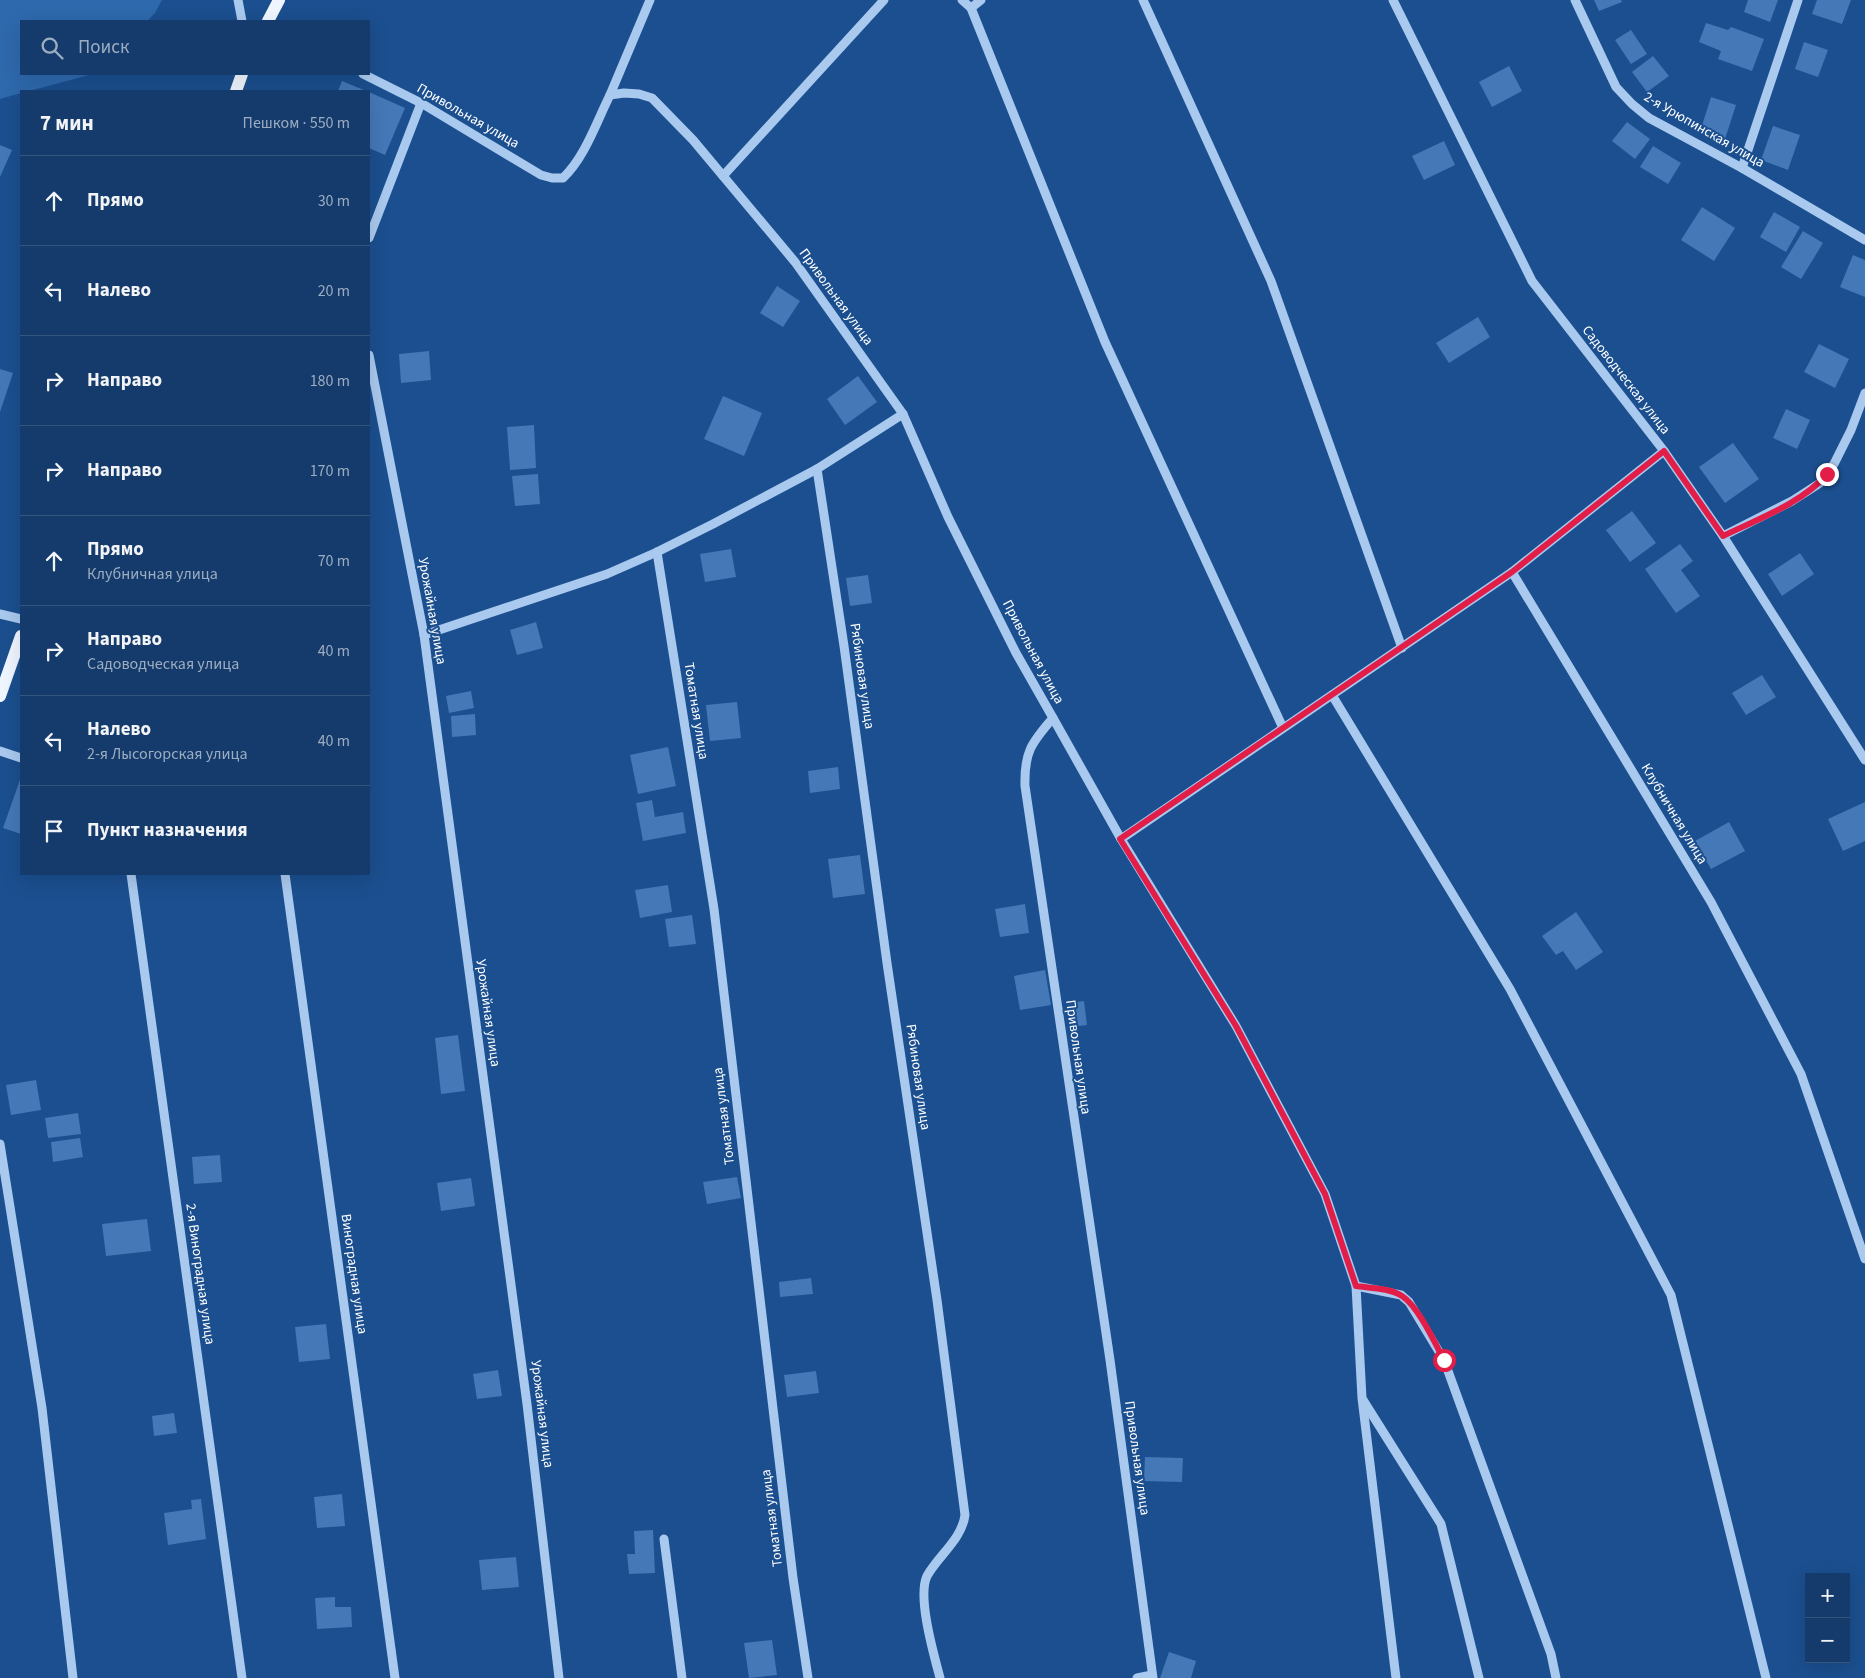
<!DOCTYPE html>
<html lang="ru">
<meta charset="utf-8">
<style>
:root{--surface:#143b6b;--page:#214673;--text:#f1f3f6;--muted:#9dadc1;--line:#33557e}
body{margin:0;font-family:"Source Sans 3",sans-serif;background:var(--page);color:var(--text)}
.controls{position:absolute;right:15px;bottom:15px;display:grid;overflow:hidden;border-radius:0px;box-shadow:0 5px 20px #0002}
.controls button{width:45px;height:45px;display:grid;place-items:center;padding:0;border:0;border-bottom:1px solid var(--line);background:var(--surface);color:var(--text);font:25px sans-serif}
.stop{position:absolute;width:15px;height:15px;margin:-11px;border:4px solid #e11d48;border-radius:50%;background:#fff}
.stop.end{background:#e11d48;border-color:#fff;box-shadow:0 1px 5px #0008}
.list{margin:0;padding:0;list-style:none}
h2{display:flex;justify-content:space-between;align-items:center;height:65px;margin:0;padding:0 20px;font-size:21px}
h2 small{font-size:16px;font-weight:400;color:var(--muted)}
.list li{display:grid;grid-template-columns:32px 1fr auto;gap:15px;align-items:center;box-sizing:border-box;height:90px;padding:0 20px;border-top:1px solid var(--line)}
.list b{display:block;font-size:19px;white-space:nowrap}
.list p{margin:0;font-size:16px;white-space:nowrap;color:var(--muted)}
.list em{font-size:16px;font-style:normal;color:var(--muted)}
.icon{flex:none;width:28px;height:28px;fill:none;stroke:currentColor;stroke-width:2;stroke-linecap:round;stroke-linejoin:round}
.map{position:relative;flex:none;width:1865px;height:1678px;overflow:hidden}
.search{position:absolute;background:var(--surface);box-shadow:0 5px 20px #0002;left:20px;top:20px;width:350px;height:55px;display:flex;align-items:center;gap:12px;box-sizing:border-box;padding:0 18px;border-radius:0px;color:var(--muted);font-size:19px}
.panel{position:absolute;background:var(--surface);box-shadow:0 5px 20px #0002;left:20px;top:90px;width:350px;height:785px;border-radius:0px}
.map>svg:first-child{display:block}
</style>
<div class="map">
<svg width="1865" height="1678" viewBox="0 0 1865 1678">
<rect width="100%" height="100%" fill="#1b4f8f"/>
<polygon fill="#2e69ad" points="0,0 162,0 155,13 147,21 21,21 21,74 93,74 29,91 21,91 21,93 0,99"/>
<g fill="#4478b7">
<polygon points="1594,0 1621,0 1622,2 1599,11"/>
<polygon points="1748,0 1778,0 1770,22 1744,12"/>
<polygon points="1817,0 1851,0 1842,24 1812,14"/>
<polygon points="1706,23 1728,30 1731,27 1764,39 1752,71 1718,59 1721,51 1699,42"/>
<polygon points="1631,30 1647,54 1631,64 1615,40"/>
<polygon points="1804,42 1828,50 1818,77 1795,69"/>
<polygon points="1653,56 1669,76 1647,92 1632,72"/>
<polygon points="1509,66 1522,91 1492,107 1479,82"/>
<polygon points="342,81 366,91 338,91"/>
<polygon points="369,92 405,108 385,155 369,148"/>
<polygon points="1711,97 1736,105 1725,139 1700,132"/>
<polygon points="1627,122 1650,139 1635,159 1612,141"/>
<polygon points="1773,126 1800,135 1788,170 1761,160"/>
<polygon points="1444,141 1455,165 1424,180 1412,156"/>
<polygon points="0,145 12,150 0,177"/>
<polygon points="1653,146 1681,163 1668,184 1640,167"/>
<polygon points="1702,207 1735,228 1714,261 1681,240"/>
<polygon points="1774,212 1800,227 1786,252 1760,237"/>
<polygon points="1803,231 1823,243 1801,279 1781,267"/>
<polygon points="1853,255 1865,260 1865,297 1840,287"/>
<polygon points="777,286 800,301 783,327 760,313"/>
<polygon points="1478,317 1490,337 1449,363 1436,343"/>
<polygon points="1819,344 1849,359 1835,388 1804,372"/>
<polygon points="429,351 431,380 401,383 399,354"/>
<polygon points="0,369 13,373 0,412"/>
<polygon points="858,376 877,402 845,425 827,399"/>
<polygon points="723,396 762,413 744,456 704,439"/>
<polygon points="1786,409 1810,420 1797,449 1773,438"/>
<polygon points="534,425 536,468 510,470 507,427"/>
<polygon points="1733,443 1759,479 1725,503 1699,467"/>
<polygon points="538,474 540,504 515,506 512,476"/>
<polygon points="1632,511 1656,543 1630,562 1606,530"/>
<polygon points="1680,544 1693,561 1681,570 1700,596 1676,613 1645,569"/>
<polygon points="731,549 736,577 705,582 700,554"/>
<polygon points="1800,553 1814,574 1782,596 1768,574"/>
<polygon points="868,575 872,603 850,606 846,578"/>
<polygon points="536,622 543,648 517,655 510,630"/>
<polygon points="1762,675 1776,697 1746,715 1732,693"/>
<polygon points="471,691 474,708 449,713 446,696"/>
<polygon points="737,702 741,738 710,741 706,705"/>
<polygon points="475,714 476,735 452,737 451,716"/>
<polygon points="668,747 676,786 638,794 630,755"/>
<polygon points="838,767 840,789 810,793 808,771"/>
<polygon points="21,777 21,834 3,828"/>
<polygon points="652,800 655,817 683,812 686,833 643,841 636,803"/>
<polygon points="1865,802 1865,841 1843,851 1828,819"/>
<polygon points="1729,822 1745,851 1711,869 1695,841"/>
<polygon points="860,855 865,894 833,898 828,859"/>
<polygon points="668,885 672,912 640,918 635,890"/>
<polygon points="1025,904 1029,933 1000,937 995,909"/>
<polygon points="1576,912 1603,952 1576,970 1563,951 1556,955 1542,936"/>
<polygon points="692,915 696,944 669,947 665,919"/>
<polygon points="1045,970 1051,1005 1020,1010 1014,976"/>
<polygon points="1084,1001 1087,1025 1072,1027 1069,1003"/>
<polygon points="458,1035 465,1091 441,1094 435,1038"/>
<polygon points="36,1080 41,1110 11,1115 6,1085"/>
<polygon points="78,1113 81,1134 48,1138 45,1118"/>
<polygon points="80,1138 83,1157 53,1162 51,1142"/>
<polygon points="220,1155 222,1182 194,1184 192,1157"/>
<polygon points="737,1177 741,1198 707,1204 703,1182"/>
<polygon points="471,1178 475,1206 441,1211 437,1183"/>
<polygon points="147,1219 151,1251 106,1256 102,1224"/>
<polygon points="811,1278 813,1294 780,1297 779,1282"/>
<polygon points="326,1324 330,1359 299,1362 295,1327"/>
<polygon points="498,1370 502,1396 477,1399 473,1374"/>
<polygon points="816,1371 819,1393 787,1397 784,1375"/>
<polygon points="174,1413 177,1433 154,1436 152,1416"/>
<polygon points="1145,1457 1183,1458 1182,1482 1144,1481"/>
<polygon points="342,1494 345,1526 317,1528 314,1497"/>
<polygon points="201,1499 206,1539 168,1545 164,1513 192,1509 191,1500"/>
<polygon points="653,1530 655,1573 629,1574 627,1554 635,1554 634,1531"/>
<polygon points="516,1557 519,1587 482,1590 479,1560"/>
<polygon points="335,1597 335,1607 351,1607 352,1627 317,1629 315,1598"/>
<polygon points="772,1640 777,1675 749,1678 744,1643"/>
<polygon points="1169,1652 1196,1661 1191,1678 1160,1678"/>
</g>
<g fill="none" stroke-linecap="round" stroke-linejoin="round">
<g stroke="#a9c9ee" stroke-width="9">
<polyline points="238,0 242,21"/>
<polyline points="962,0 971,8 1105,342 1283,728"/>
<polyline points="1143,0 1271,281 1402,648"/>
<polyline points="1393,0 1532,281 1664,451 1723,536 1865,760"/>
<polyline points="1575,0 1616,87 1632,104 1649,118 1742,168 1865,240"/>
<polyline points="971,8 981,0"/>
<path d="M363,74L421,103L541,175L552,178H563C585,157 596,123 610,95L624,93L639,94L652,98L693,140L795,262L903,414L948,517L1016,653L1053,718C1031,743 1024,753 1025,786L1110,1360L1153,1678"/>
<polyline points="610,95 650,0"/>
<polyline points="1742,168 1798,0"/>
<polyline points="723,176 884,0"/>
<polyline points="369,238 421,103"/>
<polyline points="369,355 424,635 527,1404 559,1678"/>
<polyline points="1664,451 1512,572 1711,902 1801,1074 1865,1259"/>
<path d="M817,469L844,646L887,963L937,1300L965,1515C962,1539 938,1556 927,1576C917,1597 934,1655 940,1678"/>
<polyline points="1723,536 1792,501 1820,483 1834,464 1851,430 1865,393"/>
<polyline points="657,552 714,909 793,1578 808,1678"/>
<polyline points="0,614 21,619"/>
<polyline points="424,635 607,574 657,552 713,524 817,469 903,414"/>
<polyline points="1332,695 1510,989 1671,1295 1766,1678"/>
<polyline points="1053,718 1121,839 1236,1026 1325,1194 1356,1286 1362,1398 1396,1678"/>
<polyline points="0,751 21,758"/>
<polyline points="1121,839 1512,572"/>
<polyline points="131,874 242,1678"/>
<polyline points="285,874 395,1678"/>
<polyline points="0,1144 42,1408 73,1678"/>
<polyline points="1356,1286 1401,1295 1409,1302 1444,1360 1551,1654 1556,1678"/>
<polyline points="1363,1400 1441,1524 1479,1678"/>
<polyline points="664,1539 682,1678"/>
<polyline points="1137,1678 1152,1675"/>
</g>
<g stroke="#f0f6ff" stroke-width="12">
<polyline points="268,21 279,0"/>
<polyline points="236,91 242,74"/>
<polyline points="0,696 21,636"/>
</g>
</g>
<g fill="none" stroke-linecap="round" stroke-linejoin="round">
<path stroke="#e11d48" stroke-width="6" d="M1444,1360C1435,1343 1418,1306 1402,1296C1390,1288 1370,1288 1356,1286L1325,1194L1236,1026L1120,839L1512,572L1664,451L1723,536C1756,520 1804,502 1827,474"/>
</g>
<g text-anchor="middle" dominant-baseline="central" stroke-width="4" stroke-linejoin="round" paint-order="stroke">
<g font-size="14" fill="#fff" stroke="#1b4f8f">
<text transform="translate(468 116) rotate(30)">Привольная улица</text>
<text transform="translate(1704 130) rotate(30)">2-я Урюпинская улица</text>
<text transform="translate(836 297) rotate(54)">Привольная улица</text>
<text transform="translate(1626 380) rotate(52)">Садоводческая улица</text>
<text transform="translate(432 611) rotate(80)">Урожайная улица</text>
<text transform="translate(1033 652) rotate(62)">Привольная улица</text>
<text transform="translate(862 676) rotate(82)">Рябиновая улица</text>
<text transform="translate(696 711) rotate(81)">Томатная улица</text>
<text transform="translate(1674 814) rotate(59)">Клубничная улица</text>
<text transform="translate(488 1013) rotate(82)">Урожайная улица</text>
<text transform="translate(1078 1057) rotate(82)">Привольная улица</text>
<text transform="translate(918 1077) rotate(82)">Рябиновая улица</text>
<text transform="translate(724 1116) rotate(-97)">Томатная улица</text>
<text transform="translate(200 1274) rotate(82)">2-я Виноградная улица</text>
<text transform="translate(354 1274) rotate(82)">Виноградная улица</text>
<text transform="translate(542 1414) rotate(83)">Урожайная улица</text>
<text transform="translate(1137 1458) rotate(82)">Привольная улица</text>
<text transform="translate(772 1518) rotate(-97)">Томатная улица</text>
</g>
</g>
</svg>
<div class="controls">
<button>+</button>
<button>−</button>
</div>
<div class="stop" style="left:1444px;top:1360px"></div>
<div class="stop end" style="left:1827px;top:474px"></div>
<div class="search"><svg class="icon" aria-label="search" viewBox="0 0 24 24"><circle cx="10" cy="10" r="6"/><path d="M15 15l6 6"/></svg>Поиск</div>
<section class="panel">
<h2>7 мин<small>Пешком · 550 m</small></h2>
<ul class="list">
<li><svg class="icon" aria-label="ahead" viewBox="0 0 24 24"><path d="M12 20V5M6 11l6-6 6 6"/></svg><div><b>Прямо</b></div><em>30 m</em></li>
<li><svg class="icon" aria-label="left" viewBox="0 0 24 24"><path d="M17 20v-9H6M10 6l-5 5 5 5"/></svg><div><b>Налево</b></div><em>20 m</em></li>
<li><svg class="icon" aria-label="right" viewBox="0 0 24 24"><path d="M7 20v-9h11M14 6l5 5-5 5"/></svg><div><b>Направо</b></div><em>180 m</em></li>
<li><svg class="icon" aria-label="right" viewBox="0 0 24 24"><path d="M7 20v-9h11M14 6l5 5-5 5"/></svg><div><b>Направо</b></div><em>170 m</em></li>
<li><svg class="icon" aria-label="ahead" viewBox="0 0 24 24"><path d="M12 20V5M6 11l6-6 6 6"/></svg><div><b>Прямо</b><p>Клубничная улица</p></div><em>70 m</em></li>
<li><svg class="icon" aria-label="right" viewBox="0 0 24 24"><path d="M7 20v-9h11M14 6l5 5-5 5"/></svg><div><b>Направо</b><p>Садоводческая улица</p></div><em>40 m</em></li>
<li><svg class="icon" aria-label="left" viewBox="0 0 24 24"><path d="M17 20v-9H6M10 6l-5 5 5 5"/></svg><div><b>Налево</b><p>2-я Лысогорская улица</p></div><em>40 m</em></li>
<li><svg class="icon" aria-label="arrive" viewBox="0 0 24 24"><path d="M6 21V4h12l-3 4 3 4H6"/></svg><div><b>Пункт назначения</b></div></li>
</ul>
</section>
</div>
